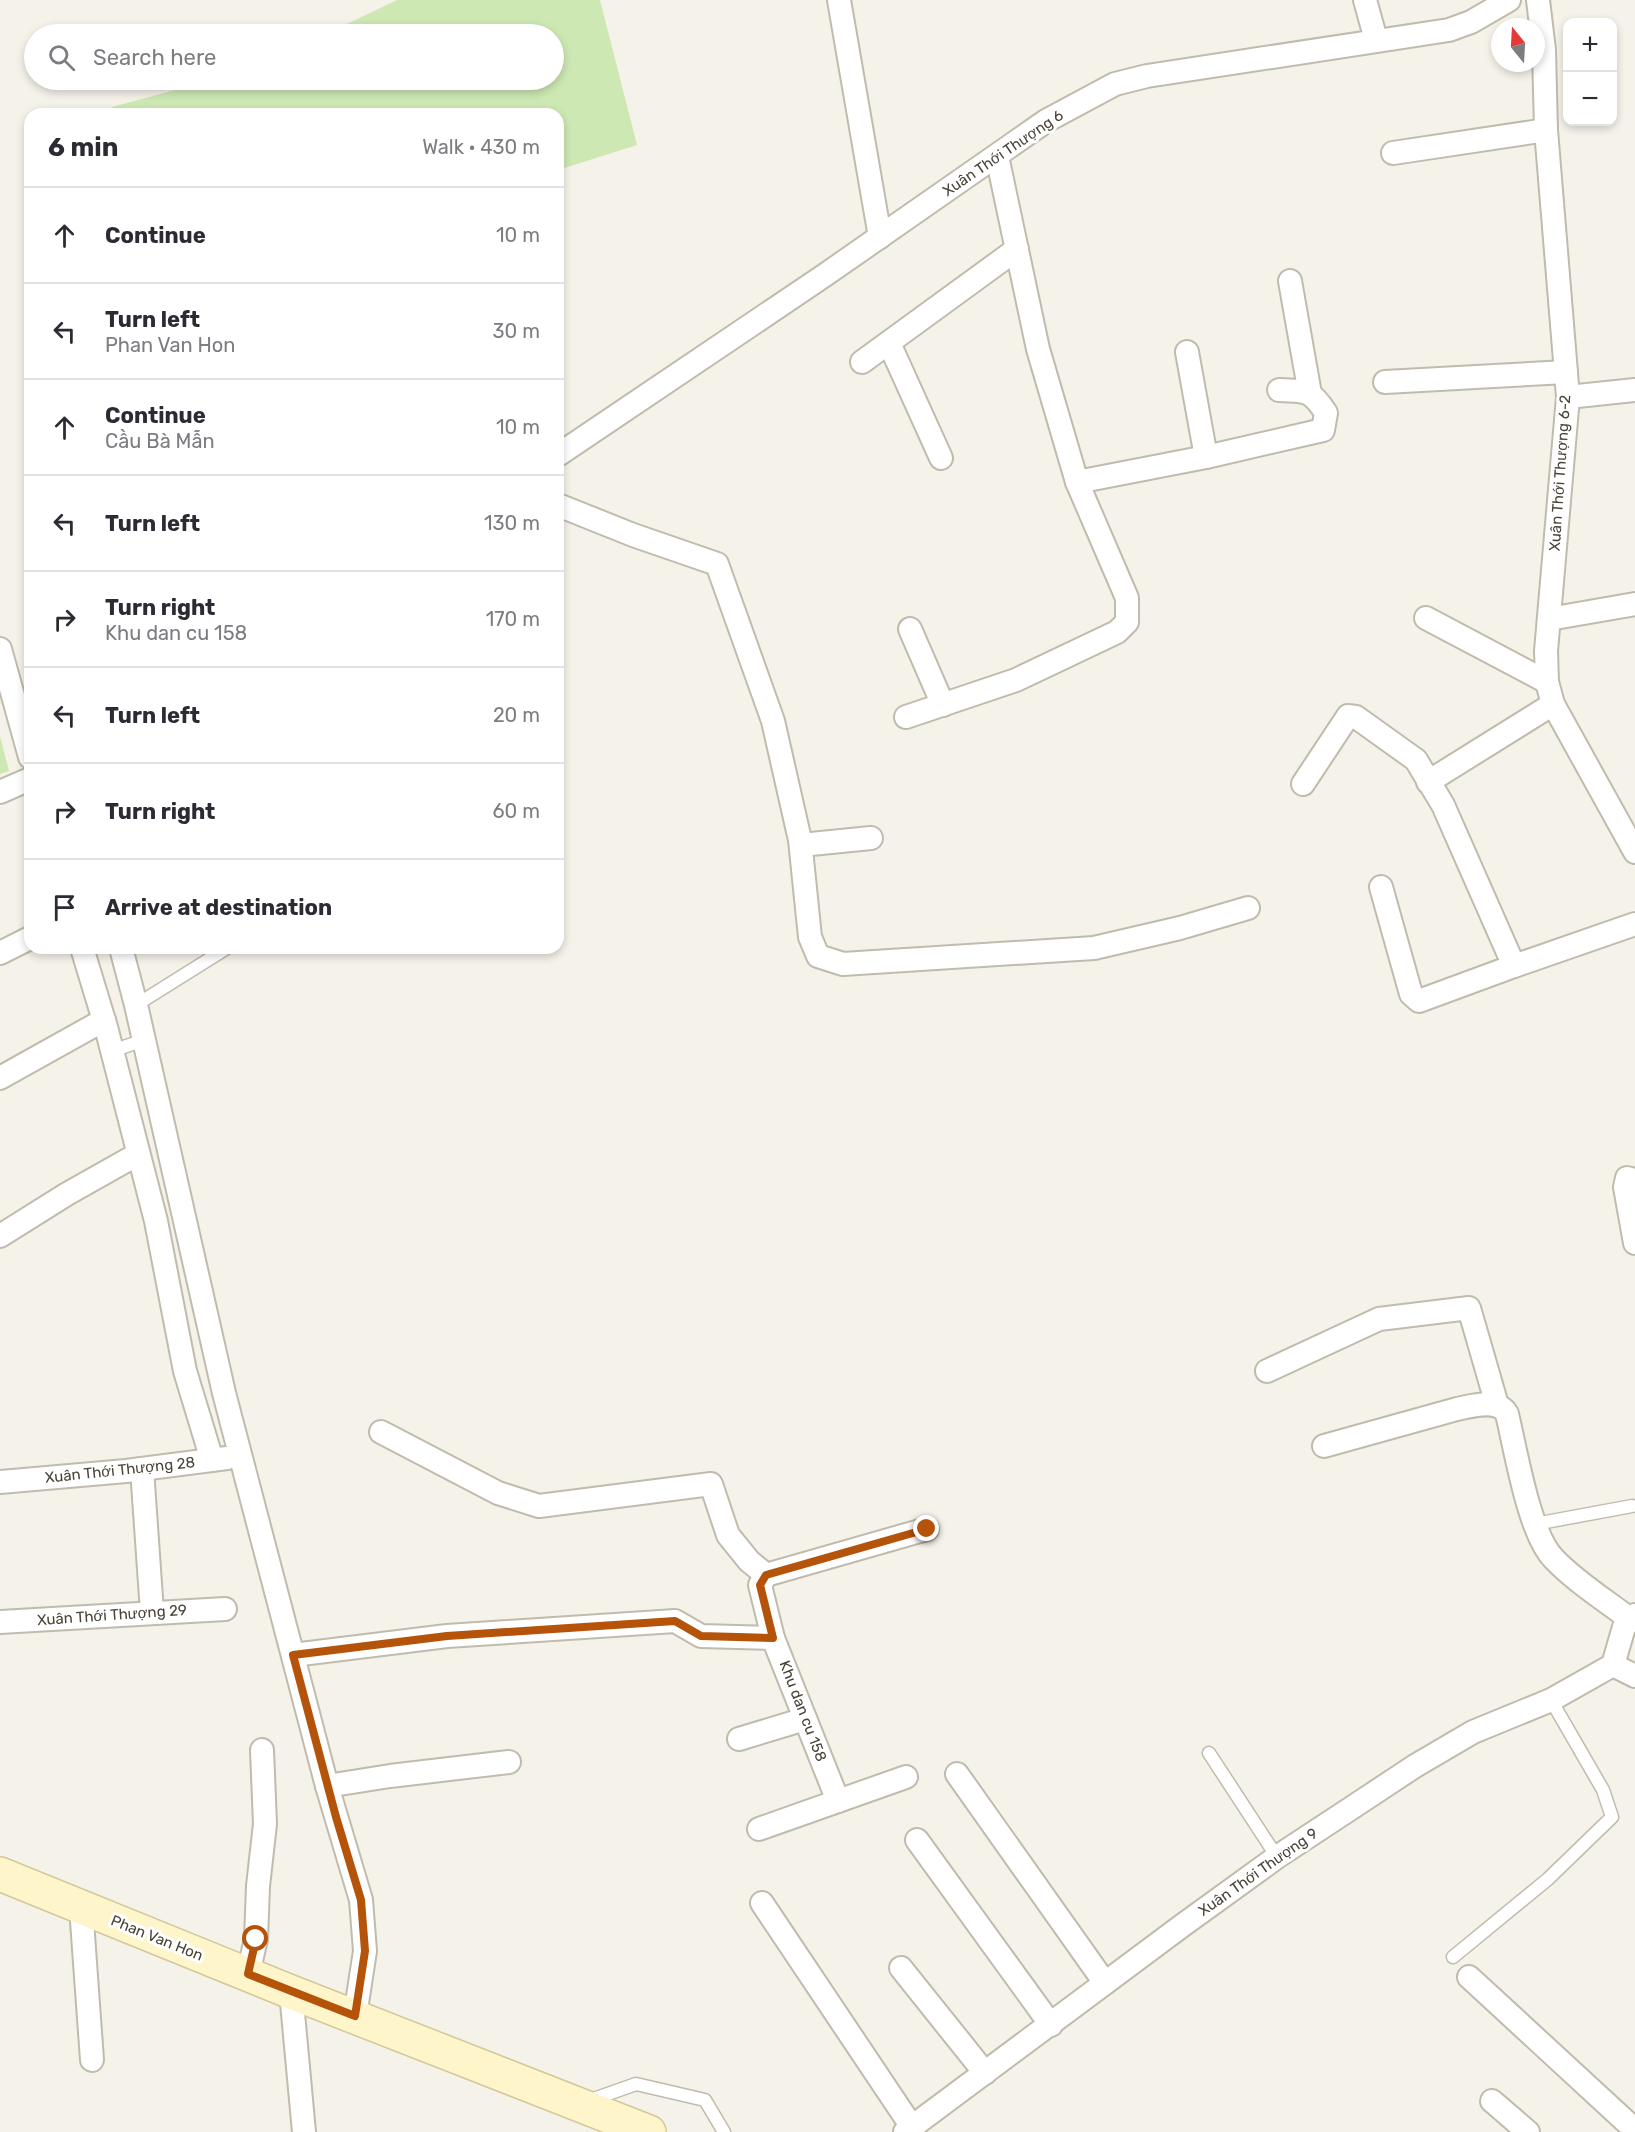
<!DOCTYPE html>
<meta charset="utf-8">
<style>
:root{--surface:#fff;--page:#f2f2f3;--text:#2b2b33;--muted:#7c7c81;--line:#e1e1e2}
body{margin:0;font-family:Rubik,sans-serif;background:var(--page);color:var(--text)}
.controls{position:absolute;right:18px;top:18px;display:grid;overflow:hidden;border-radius:12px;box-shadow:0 3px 9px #0003}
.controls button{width:54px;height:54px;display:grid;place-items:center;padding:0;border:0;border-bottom:2px solid var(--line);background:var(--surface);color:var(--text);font:30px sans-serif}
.compass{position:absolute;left:1491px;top:18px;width:54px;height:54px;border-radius:50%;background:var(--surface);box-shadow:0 3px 9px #0003;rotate:342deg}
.stop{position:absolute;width:18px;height:18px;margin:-14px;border:4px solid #b45309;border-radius:50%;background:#fff}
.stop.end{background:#b45309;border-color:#fff;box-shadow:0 2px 6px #0008}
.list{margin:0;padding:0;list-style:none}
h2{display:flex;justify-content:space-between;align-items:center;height:78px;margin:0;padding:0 24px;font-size:26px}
h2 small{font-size:20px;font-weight:400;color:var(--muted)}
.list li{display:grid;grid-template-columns:39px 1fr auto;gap:18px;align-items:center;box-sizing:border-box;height:96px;padding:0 24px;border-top:2px solid var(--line)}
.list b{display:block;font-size:22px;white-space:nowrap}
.list p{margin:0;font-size:20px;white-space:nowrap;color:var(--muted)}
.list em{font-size:20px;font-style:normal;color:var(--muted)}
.icon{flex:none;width:33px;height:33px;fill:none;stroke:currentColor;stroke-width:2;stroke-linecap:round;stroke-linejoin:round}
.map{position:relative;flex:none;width:1635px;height:2132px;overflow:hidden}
.search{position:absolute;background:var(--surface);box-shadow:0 3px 9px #0003;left:24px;top:24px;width:540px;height:66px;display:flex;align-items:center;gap:15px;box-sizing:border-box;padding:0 21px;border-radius:33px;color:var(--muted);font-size:22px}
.panel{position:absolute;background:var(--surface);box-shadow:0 3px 9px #0003;left:24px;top:108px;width:540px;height:846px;border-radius:18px}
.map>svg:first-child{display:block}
</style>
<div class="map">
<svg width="1635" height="2132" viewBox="0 0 1635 2132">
<rect width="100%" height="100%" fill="#f5f2ea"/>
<g fill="#cde8b3">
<polygon points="397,0 600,0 637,145 558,170 558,114 113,114 112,107 212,80 554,80 554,34 326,34"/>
<polygon points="0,736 9,771 0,774"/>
</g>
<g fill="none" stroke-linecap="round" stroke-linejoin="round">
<g stroke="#c0bbac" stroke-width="15">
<g id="lane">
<polyline points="136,1005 227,948"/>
<polyline points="112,1051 144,1040"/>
<polyline points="1535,1524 1632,1506"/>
<polyline points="1209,1753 1277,1857"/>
<polyline points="1453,1957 1548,1879 1612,1817 1603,1790 1551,1700"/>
<polyline points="588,2101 636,2084 705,2100 724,2132"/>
</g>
</g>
<g stroke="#c0bbac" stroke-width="26">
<g id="street">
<polyline points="839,0 880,237"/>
<polyline points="1365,0 1376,40"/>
<polyline points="1538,0 1544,50 1546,130 1568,397 1546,651 1547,682 1553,704 1635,852"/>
<polyline points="1393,153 1546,130"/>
<path d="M997,156L1038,349L1077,482L1206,457L1323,430L1326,413C1310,388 1306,392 1279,390"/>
<polyline points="1290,281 1310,394"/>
<polyline points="889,343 941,458"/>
<polyline points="1187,352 1206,457"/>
<polyline points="862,362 1017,249"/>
<polyline points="1385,382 1566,372"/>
<polyline points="1568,397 1635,390"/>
<polyline points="558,455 825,275 1046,121 1115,84 1147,76 1449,30 1471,22 1509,0"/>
<polyline points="558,505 633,535 717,564 773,721 800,840 810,937 818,956 843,964 1094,948 1180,928 1248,908"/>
<polyline points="1426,618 1547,682"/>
<polyline points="1549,619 1635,604"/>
<polyline points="910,629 943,705"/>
<polyline points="0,649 30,757"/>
<polyline points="906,717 1016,680 1117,632 1127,622 1127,598 1077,482"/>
<polyline points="1428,782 1553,704"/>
<polyline points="1303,784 1348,716 1356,717 1416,760 1443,805 1514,966 1635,924"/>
<polyline points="0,792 30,779"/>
<polyline points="801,845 871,838"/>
<polyline points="1381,887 1411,994 1419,1001 1514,966"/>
<polyline points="82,948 106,1027 156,1221 185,1371 212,1460"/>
<polyline points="121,948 136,1005 224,1393 327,1786 361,1900 365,1951 355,2016"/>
<polyline points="0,953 30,938"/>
<polyline points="0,1078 104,1020"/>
<polyline points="1635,1180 1627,1178 1625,1187 1635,1243"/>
<polyline points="0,1236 67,1194 138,1154"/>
<polyline points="1267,1371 1379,1319 1469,1308 1497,1405"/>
<polyline points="381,1432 498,1493 539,1506 711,1484 728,1535 749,1561 766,1575"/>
<path d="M1324,1446L1457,1409C1472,1406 1498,1398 1507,1414C1516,1451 1529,1534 1554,1559C1576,1582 1605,1600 1631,1620"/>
<polyline points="142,1469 152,1612"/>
<polyline points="0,1482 126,1471 227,1458"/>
<polyline points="0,1622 225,1609"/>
<polyline points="773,1638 760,1585 766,1575 927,1529"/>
<polyline points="293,1655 447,1636 675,1621 701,1636 773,1638 838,1801"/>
<polyline points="1613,1665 1624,1627 1635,1615"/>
<polyline points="1613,1665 1635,1676"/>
<polyline points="739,1739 805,1719"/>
<polyline points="957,1774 1105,1983"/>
<polyline points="327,1786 390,1776 509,1762"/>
<polyline points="759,1829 906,1777"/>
<polyline points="917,1840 1051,2025"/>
<polyline points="762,1903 912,2127"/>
<polyline points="81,1907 92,2060"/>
<polyline points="901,1968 985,2073"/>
<polyline points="248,1974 256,1939 258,1886 265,1824 262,1750"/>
<polyline points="1469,1977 1635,2130"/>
<polyline points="291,1992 304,2132"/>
<polyline points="1492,2101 1528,2132"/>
<polyline points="905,2132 1183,1925 1277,1857 1356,1805 1415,1766 1473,1732 1551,1700 1613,1665"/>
</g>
</g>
<g stroke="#d4c89a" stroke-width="36">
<polyline id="secondary" points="0,1874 291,1992 649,2132"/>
</g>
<use href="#lane" stroke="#fff" stroke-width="12"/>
<use href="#street" stroke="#fff" stroke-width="22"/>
<use href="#secondary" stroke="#fef5ca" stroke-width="33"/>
</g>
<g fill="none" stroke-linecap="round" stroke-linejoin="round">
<polyline stroke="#b45309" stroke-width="8" points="256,1939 248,1974 355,2016 365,1951 361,1900 336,1817 293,1655 447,1636 675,1621 701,1636 773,1638 760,1585 766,1575 927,1529"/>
</g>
<g text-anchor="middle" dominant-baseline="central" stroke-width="6" stroke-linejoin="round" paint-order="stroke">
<g font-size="15" fill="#494338" stroke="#fff">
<text transform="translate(1003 153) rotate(-34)">Xuân Thới Thượng 6</text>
<text transform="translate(1560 473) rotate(-86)">Xuân Thới Thượng 6-2</text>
<text transform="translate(120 1470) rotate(-6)">Xuân Thới Thượng 28</text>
<text transform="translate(112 1615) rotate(-4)">Xuân Thới Thượng 29</text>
<text transform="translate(803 1711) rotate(69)">Khu dan cu 158</text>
<text transform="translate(1258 1872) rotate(-35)">Xuân Thới Thượng 9</text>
<text transform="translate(157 1938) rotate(22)">Phan Van Hon</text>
</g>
</g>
</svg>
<div class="controls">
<button>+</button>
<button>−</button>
</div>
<svg class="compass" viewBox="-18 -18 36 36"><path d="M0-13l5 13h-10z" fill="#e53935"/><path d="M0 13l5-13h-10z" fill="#7c7c81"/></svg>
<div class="stop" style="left:256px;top:1939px"></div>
<div class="stop end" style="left:927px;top:1529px"></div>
<div class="search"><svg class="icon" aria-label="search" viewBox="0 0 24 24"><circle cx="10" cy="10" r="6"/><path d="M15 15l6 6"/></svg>Search here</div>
<section class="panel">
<h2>6 min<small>Walk · 430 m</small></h2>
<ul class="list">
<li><svg class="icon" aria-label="ahead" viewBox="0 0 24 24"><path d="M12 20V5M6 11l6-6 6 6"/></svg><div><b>Continue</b></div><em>10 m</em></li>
<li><svg class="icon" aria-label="left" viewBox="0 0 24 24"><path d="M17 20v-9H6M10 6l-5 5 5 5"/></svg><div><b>Turn left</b><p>Phan Van Hon</p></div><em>30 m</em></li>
<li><svg class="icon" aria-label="ahead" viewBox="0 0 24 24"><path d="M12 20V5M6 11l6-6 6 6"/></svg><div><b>Continue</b><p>Cầu Bà Mẫn</p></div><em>10 m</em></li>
<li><svg class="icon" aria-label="left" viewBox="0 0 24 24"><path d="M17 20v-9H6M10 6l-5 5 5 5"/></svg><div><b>Turn left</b></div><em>130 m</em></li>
<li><svg class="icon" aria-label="right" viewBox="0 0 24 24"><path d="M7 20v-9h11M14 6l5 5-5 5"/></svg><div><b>Turn right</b><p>Khu dan cu 158</p></div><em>170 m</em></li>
<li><svg class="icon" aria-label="left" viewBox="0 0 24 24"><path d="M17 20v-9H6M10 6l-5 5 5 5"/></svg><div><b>Turn left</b></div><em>20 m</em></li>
<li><svg class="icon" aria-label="right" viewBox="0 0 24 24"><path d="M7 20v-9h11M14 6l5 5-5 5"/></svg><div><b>Turn right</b></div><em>60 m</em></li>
<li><svg class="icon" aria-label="arrive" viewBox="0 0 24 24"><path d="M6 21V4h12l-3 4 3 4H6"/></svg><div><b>Arrive at destination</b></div></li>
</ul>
</section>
</div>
